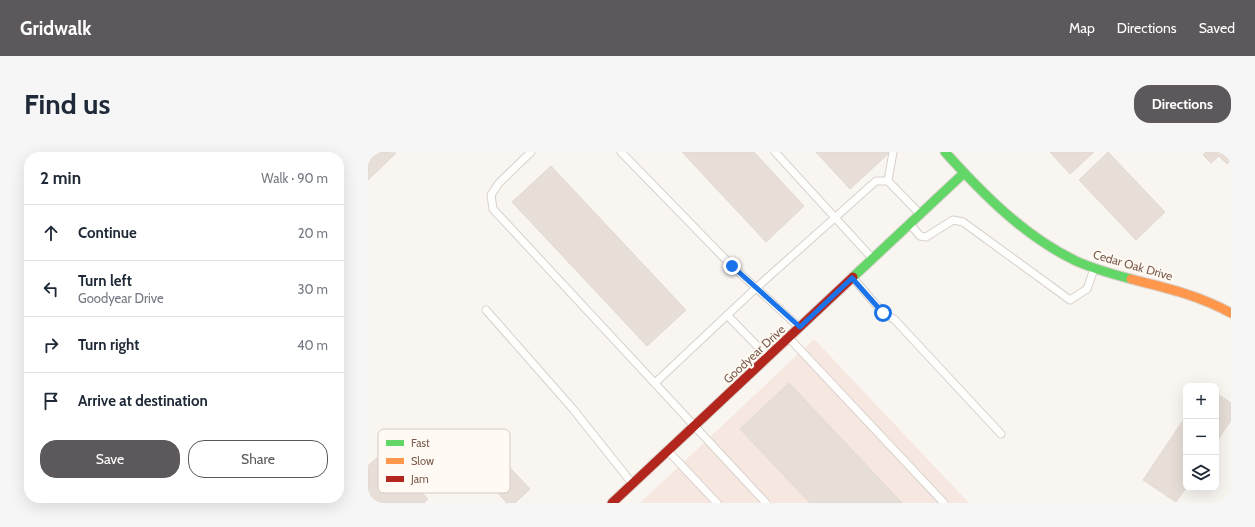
<!DOCTYPE html>
<meta charset="utf-8">
<style>
:root{--surface:#fff;--page:#f6f6f7;--text:#1f2937;--muted:#747a83;--line:#e0e1e3;--accent:#5c585b}
body{margin:0;font-family:Cabin,sans-serif;background:var(--page);color:var(--text)}
.controls{position:absolute;right:12px;bottom:12px;display:grid;overflow:hidden;border-radius:8px;box-shadow:0 4px 16px #0002}
.controls button{width:36px;height:36px;display:grid;place-items:center;padding:0;border:0;border-bottom:1px solid var(--line);background:var(--surface);color:var(--text);font:20px sans-serif}
.stop{position:absolute;width:12px;height:12px;margin:-9px;border:3px solid #1a73e8;border-radius:50%;background:#fff}
.stop.end{background:#1a73e8;border-color:#fff;box-shadow:0 1px 4px #0008}
.list{margin:0;padding:0;list-style:none}
h2{display:flex;justify-content:space-between;align-items:center;height:52px;margin:0;padding:0 16px;font-size:17px}
h2 small{font-size:13px;font-weight:400;color:var(--muted)}
.list li{display:grid;grid-template-columns:26px 1fr auto;gap:12px;align-items:center;box-sizing:border-box;height:56px;padding:0 16px;border-top:1px solid var(--line)}
.list b{display:block;font-size:15px;white-space:nowrap}
.list p{margin:0;font-size:13px;white-space:nowrap;color:var(--muted)}
.list em{font-size:13px;font-style:normal;color:var(--muted)}
.actions{display:flex;gap:8px;padding:12px 16px}
.actions a{flex:1;padding:9px 0;border:1px solid var(--accent);border-radius:16px;text-align:center;font-size:14px;color:var(--accent)}
.actions .main{background:var(--accent);color:#fff}
.icon{flex:none;width:22px;height:22px;fill:none;stroke:currentColor;stroke-width:2;stroke-linecap:round;stroke-linejoin:round}
.map{position:relative;flex:none;width:863px;height:351px;overflow:hidden;border-radius:16px}
header{display:flex;align-items:center;gap:24px;box-sizing:border-box;height:56px;padding:0 20px;background:var(--accent);color:#fff}
header strong{font-size:19px}
nav{display:flex;gap:22px;margin-inline-start:auto;font-size:14px}
.intro{display:flex;align-items:center;justify-content:space-between;box-sizing:border-box;height:96px;padding:0 24px}
h1{margin:0;font-size:28px}
.button{padding:10px 18px;border-radius:16px;background:var(--accent);color:#fff;font-size:14px;font-weight:700}
main{display:flex;gap:24px;padding:0 24px}
aside{flex:1;background:var(--surface);border-radius:16px;box-shadow:0 4px 16px #0002}
.map>svg:first-child{display:block}
</style>
<header>
<strong>Gridwalk</strong>
<nav><a>Map</a><a>Directions</a><a>Saved</a></nav>
</header>
<div class="intro"><h1>Find us</h1><a class="button">Directions</a></div>
<main>
<aside>
<h2>2 min<small>Walk · 90 m</small></h2>
<ul class="list">
<li><svg class="icon" aria-label="ahead" viewBox="0 0 24 24"><path d="M12 20V5M6 11l6-6 6 6"/></svg><div><b>Continue</b></div><em>20 m</em></li>
<li><svg class="icon" aria-label="left" viewBox="0 0 24 24"><path d="M17 20v-9H6M10 6l-5 5 5 5"/></svg><div><b>Turn left</b><p>Goodyear Drive</p></div><em>30 m</em></li>
<li><svg class="icon" aria-label="right" viewBox="0 0 24 24"><path d="M7 20v-9h11M14 6l5 5-5 5"/></svg><div><b>Turn right</b></div><em>40 m</em></li>
<li><svg class="icon" aria-label="arrive" viewBox="0 0 24 24"><path d="M6 21V4h12l-3 4 3 4H6"/></svg><div><b>Arrive at destination</b></div></li>
</ul>
<div class="actions"><a class="main">Save</a><a>Share</a></div>
</aside>
<div class="map">
<svg width="863" height="351" viewBox="0 0 863 351">
<rect width="100%" height="100%" fill="#f9f5f0"/>
<polygon fill="#f6e8e1" points="446,187 601,351 272,351"/>
<g fill="#e6ded7" stroke="#e2d8d2">
<polygon points="0,0 28,1 0,28"/>
<polygon points="314,0 386,0 436,54 398,90"/>
<polygon points="448,0 520,0 521,1 482,37"/>
<polygon points="682,0 726,0 702,22"/>
<polygon points="740,0 797,60 768,88 711,28"/>
<polygon points="838,0 863,0 863,10 862,9 859,12 851,4 843,11 835,3"/>
<polygon points="183,14 318,158 279,194 144,50"/>
<polygon points="421,231 534,351 442,351 372,277"/>
<polygon points="848,241 863,251 863,268 848,291"/>
<polygon points="818,264 818,336 808,350 775,328"/>
<polygon points="15,300 60,347 56,351 8,351 0,342 0,314"/>
<polygon points="133,306 162,337 147,351 139,351 114,324"/>
</g>
<g fill="none" stroke-linecap="round" stroke-linejoin="round">
<g stroke="#d7d1cb" stroke-width="9">
<g id="lane">
<polyline points="163,0 131,31 123,43 125,57 398,351"/>
<polyline points="253,0 364,114 430,174"/>
<polyline points="407,0 504,106"/>
<polyline points="520,29 525,0"/>
<polyline points="542,72 552,84 558,85 585,68 595,70 702,148 719,137 726,117"/>
<polyline points="485,126 515,161 526,167 633,282"/>
<polyline points="118,158 205,257 263,330"/>
<polyline points="359,163 399,204"/>
<polyline points="421,186 576,351"/>
<polyline points="287,231 388,136 508,29 520,29 551,61"/>
<polyline points="300,299 349,351"/>
</g>
</g>
<g stroke="#d9d2cb" stroke-width="11">
<g id="fast">
<path d="M577,0C615,42 656,84 708,109C726,117 744,122 763,127"/>
<polyline points="485,125 596,21"/>
</g>
</g>
<g stroke="#d9d2cb" stroke-width="11">
<path id="slow" d="M763,127C799,136 830,143 863,161"/>
</g>
<g stroke="#d9d2cb" stroke-width="11">
<polyline id="jam" points="244,351 485,125"/>
</g>
<use href="#lane" stroke="#fefefd" stroke-width="7"/>
<use href="#fast" stroke="#63d668" stroke-width="9"/>
<use href="#slow" stroke="#ff974d" stroke-width="9"/>
<use href="#jam" stroke="#b3261e" stroke-width="9"/>
</g>
<g fill="none" stroke-linecap="round" stroke-linejoin="round">
<polyline stroke="#1a73e8" stroke-width="5" points="364,114 432,175 484,126 515,161"/>
</g>
<g text-anchor="middle" dominant-baseline="central" stroke-width="4" stroke-linejoin="round" paint-order="stroke">
<g font-size="12" fill="#7a5c4d" stroke="#fffaf3">
<text transform="translate(765 113) rotate(16)">Cedar Oak Drive</text>
<text transform="translate(386 202) rotate(-43)">Goodyear Drive</text>
</g>
</g>
<rect x="10" y="277" width="132" height="64" rx="6" fill="#fffaf3" stroke="#d7cbc1" stroke-width="1"/>
<rect x="18" y="288" width="18" height="6" fill="#63d668"/>
<rect x="18" y="306" width="18" height="6" fill="#ff974d"/>
<rect x="18" y="324" width="18" height="6" fill="#b3261e"/>
<g font-size="11" fill="#7a5c4d">
<text x="43" y="295">Fast</text>
<text x="43" y="313">Slow</text>
<text x="43" y="331">Jam</text>
</g>
</svg>
<div class="controls">
<button>+</button>
<button>−</button>
<button><svg class="icon" aria-label="layers" viewBox="0 0 24 24"><path d="M12 4l9 5-9 5-9-5zM3 14l9 5 9-5"/></svg></button>
</div>
<div class="stop" style="left:515px;top:161px"></div>
<div class="stop end" style="left:364px;top:114px"></div>
</div>
</main>
